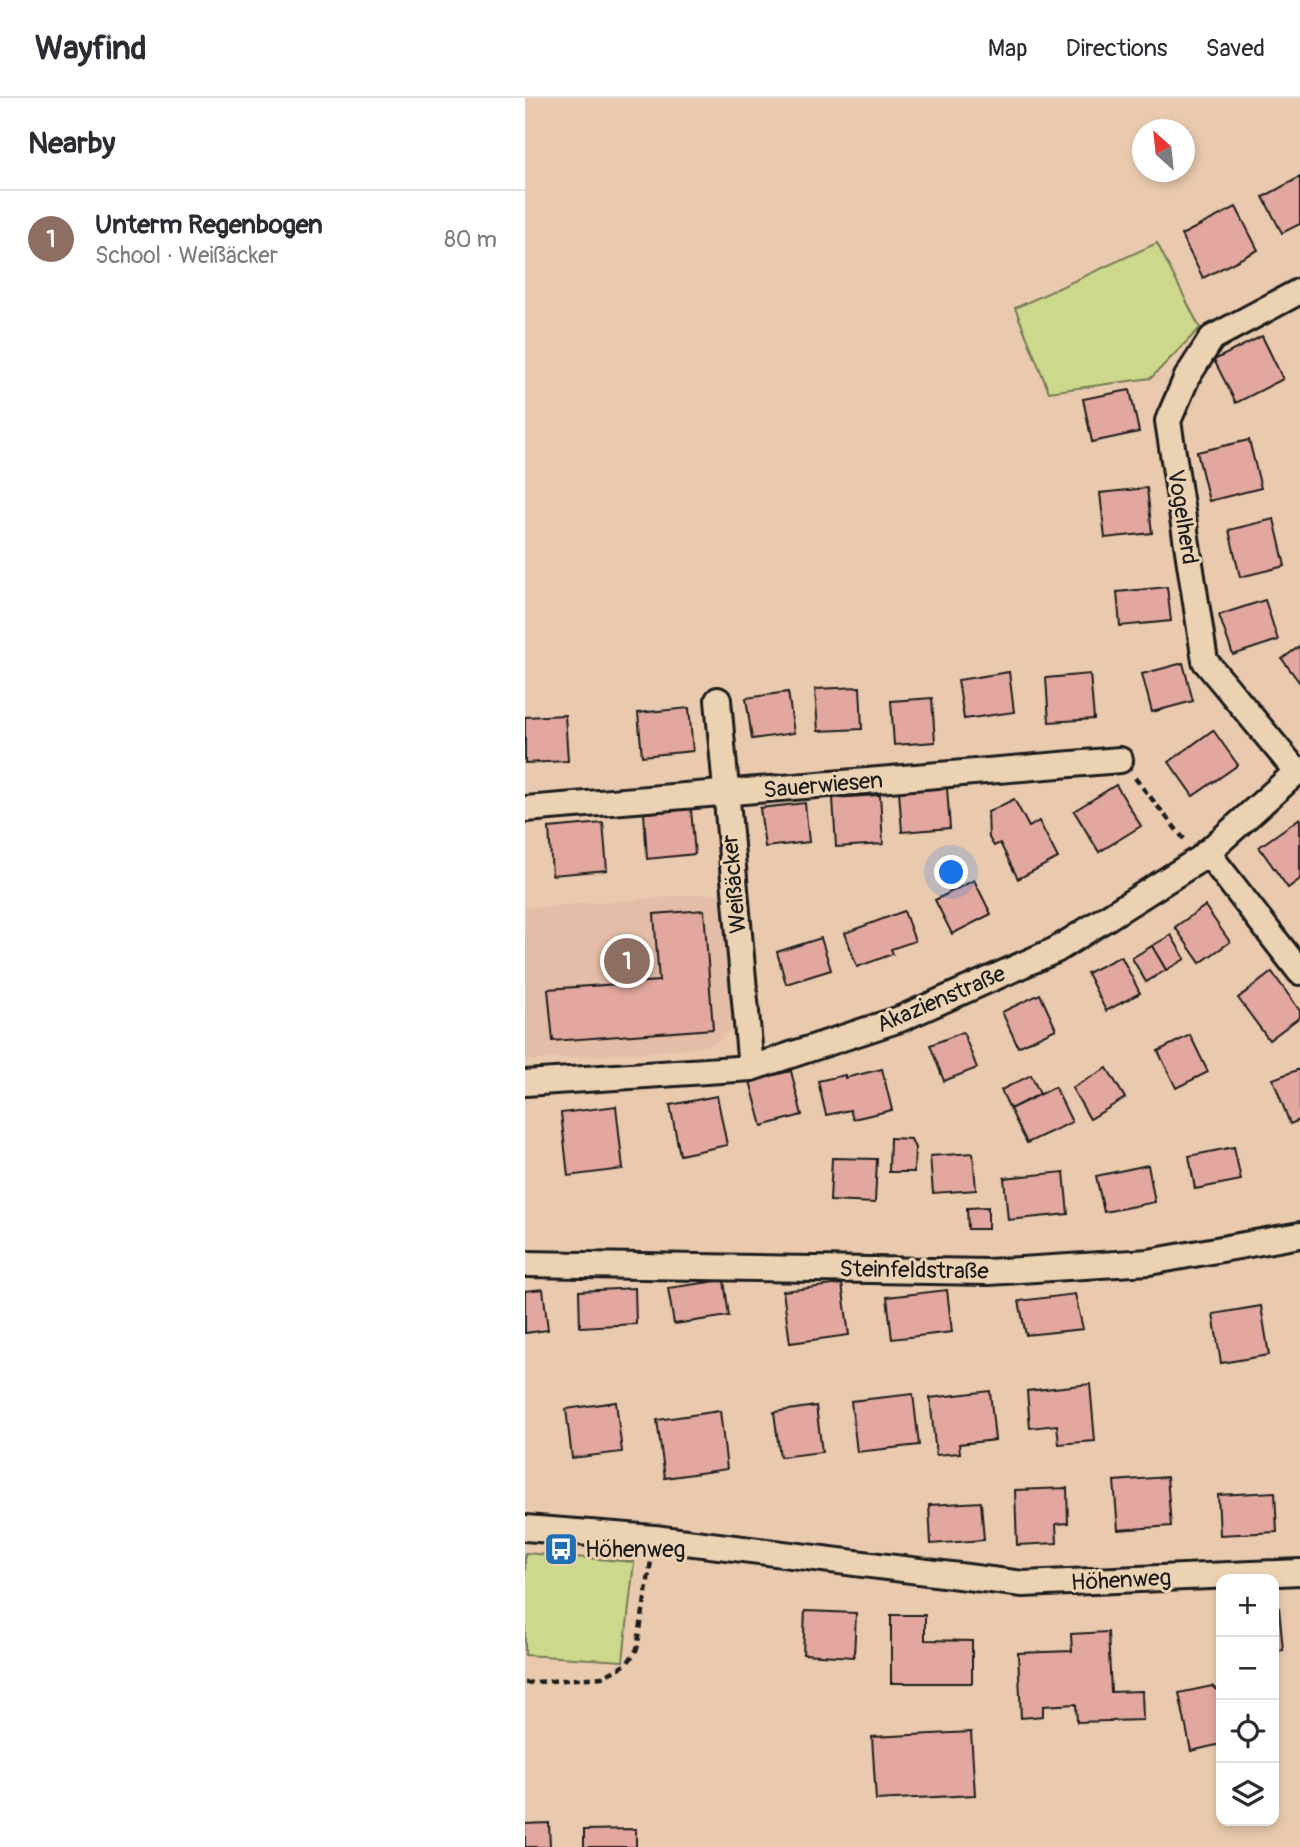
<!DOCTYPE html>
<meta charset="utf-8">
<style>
:root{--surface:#fff;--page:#f7f7f7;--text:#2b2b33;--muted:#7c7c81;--line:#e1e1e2;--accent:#d93025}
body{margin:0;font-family:Pangolin,sans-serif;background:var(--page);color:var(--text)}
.controls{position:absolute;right:21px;bottom:21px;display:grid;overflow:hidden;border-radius:14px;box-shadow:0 4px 10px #0003}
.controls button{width:63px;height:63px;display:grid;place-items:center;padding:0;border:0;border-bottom:2px solid var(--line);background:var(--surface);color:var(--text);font:35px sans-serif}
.compass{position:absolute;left:607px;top:21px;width:63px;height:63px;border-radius:50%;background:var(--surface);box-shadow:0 4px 10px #0003;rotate:333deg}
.you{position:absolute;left:427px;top:775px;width:24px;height:24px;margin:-18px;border:5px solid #fff;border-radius:50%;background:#1a73e8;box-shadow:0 0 0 10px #1a73e833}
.badge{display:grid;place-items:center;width:46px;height:46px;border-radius:50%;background:var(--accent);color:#fff;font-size:23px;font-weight:700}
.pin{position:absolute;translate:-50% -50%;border:4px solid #fff;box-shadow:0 2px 7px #0006}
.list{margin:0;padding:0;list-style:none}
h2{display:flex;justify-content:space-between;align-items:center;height:91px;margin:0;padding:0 28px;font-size:30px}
h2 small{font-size:23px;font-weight:400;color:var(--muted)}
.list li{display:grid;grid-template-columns:46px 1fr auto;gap:21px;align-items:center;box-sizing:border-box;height:98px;padding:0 28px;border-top:2px solid var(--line)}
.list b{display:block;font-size:26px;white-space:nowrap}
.list p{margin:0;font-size:23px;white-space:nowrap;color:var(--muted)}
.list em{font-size:23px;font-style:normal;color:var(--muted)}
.icon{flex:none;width:38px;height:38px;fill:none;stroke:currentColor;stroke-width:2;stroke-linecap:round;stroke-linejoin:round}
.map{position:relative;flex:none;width:775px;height:1749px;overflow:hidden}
header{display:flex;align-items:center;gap:42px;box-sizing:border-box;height:98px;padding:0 35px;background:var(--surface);border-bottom:2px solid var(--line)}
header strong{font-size:33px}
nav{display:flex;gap:38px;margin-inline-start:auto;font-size:24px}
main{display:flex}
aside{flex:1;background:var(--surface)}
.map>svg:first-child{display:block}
</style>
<header>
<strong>Wayfind</strong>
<nav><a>Map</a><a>Directions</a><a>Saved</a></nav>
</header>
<main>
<aside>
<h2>Nearby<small></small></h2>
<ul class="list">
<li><span class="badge" style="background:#8d6e63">1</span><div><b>Unterm Regenbogen</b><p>School · Weißäcker</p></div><em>80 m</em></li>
</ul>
</aside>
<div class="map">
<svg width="775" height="1749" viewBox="0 0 775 1749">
<rect width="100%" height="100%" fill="#e9caaf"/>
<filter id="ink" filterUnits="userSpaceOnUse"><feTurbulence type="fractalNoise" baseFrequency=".0143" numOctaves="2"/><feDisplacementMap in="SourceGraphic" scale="14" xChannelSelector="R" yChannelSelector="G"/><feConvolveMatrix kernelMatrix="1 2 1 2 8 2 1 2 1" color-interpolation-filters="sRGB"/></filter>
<g filter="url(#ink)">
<polygon fill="#e3bda7" points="196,795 210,915 205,932 191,945 172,950 0,963 0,810"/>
<g fill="#ccd88b" stroke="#747a54" stroke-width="2">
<polygon points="632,145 675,230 626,280 524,294 490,210"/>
<polygon points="0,1455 109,1464 98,1563 0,1557"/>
</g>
<g fill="#e2a89f" stroke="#1c1c1c" stroke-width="2">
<polygon points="775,79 775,126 757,135 738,99"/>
<polygon points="711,109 733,152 678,180 656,137"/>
<polygon points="737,238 758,281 711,305 689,262"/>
<polygon points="605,292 614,334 567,344 558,301"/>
<polygon points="724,342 736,390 684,403 672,354"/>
<polygon points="622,390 627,435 580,440 575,395"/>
<polygon points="749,421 760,468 715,479 704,432"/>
<polygon points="642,489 646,523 595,528 592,494"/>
<polygon points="740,502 753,542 708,557 694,517"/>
<polygon points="775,548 775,585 757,561"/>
<polygon points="658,565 668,603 627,614 617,576"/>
<polygon points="484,574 489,614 439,621 433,582"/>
<polygon points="565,576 569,621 524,624 521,580"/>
<polygon points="335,589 337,631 293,633 290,591"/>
<polygon points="263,594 269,635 227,641 221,600"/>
<polygon points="407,600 410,644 369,647 366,603"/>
<polygon points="164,610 168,653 117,658 113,615"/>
<polygon points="40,617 43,663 0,665 0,619"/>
<polygon points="688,632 713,667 668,698 644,664"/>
<polygon points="591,687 616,728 574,754 549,713"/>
<polygon points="422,690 425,730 377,734 374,693"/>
<polygon points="355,697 358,746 311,749 308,700"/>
<polygon points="489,701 504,729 514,723 533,760 493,781 475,745 469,748 464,740 463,714"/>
<polygon points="280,705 284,744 240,749 235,710"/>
<polygon points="166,711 170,756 122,761 119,715"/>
<polygon points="775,720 775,781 763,790 734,749"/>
<polygon points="78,725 82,772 27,777 24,730"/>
<polygon points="449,782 466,816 427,836 410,802"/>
<polygon points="680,808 705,844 675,865 650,829"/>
<polygon points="179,812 188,931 28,943 23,891 134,883 129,816"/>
<polygon points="379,813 390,843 366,851 368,856 332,869 320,835"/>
<polygon points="646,837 660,861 641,872 627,848"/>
<polygon points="296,840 306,872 261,886 252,854"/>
<polygon points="627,848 641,872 621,884 607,860"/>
<polygon points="596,858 615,895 581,913 562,875"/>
<polygon points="747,874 775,913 775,919 744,942 713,900"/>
<polygon points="515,896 531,931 493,949 477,914"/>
<polygon points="438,934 452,970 419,983 405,947"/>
<polygon points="665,937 683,974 651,990 633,953"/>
<polygon points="582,970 600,1000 565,1021 547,990"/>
<polygon points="357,971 367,1012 328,1021 325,1012 301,1017 293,983 320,977 320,980"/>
<polygon points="775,971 775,1022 765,1026 748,981"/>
<polygon points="266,973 277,1017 237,1028 225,983"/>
<polygon points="506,977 515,996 485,1011 476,992"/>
<polygon points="530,989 547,1024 502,1045 485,1011"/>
<polygon points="192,998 202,1047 155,1057 145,1007"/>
<polygon points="91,1008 98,1071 43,1078 36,1015"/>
<polygon points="365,1040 386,1041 390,1050 389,1074 364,1074"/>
<polygon points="709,1049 716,1082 670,1091 664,1058"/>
<polygon points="448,1055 451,1092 408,1095 405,1058"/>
<polygon points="307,1060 352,1061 350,1105 305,1103"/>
<polygon points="623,1067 630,1104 579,1114 571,1078"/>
<polygon points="539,1074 543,1116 483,1122 479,1080"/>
<polygon points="463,1109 463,1131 443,1131 442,1110"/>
<polygon points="199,1182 204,1218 149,1226 143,1190"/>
<polygon points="317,1186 324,1237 265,1245 258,1193"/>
<polygon points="110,1190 111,1226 55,1229 54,1193"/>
<polygon points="18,1191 23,1232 0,1235 0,1193"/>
<polygon points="422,1192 427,1234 367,1241 362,1199"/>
<polygon points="550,1196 558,1231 501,1237 494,1203"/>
<polygon points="736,1208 744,1257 696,1265 688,1216"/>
<polygon points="565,1286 570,1343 534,1346 532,1327 505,1330 502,1293"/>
<polygon points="465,1293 470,1342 434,1346 435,1355 411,1357 405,1300"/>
<polygon points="388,1296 394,1347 332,1354 326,1303"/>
<polygon points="91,1304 97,1354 47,1360 41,1311"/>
<polygon points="291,1308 297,1354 255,1359 249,1314"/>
<polygon points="195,1313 202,1371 140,1380 132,1322"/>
<polygon points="642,1379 646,1428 593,1432 589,1383"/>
<polygon points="542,1390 543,1425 531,1426 532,1445 492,1447 490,1392"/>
<polygon points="750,1394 752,1434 695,1437 693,1397"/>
<polygon points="456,1404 459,1442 406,1446 404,1407"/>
<polygon points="749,1510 754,1510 758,1552 749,1553"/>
<polygon points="280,1513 331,1515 329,1559 278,1556"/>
<polygon points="366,1517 400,1517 400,1542 447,1543 447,1585 366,1585"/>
<polygon points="583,1534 586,1594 617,1593 618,1622 552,1624 551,1606 518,1608 518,1618 496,1620 493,1555 547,1553 546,1536"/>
<polygon points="687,1588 696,1596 696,1646 666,1653 654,1595"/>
<polygon points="446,1634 450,1697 351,1702 347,1639"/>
<polygon points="24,1725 25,1749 0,1749 0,1726"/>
<polygon points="111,1731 111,1749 59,1749 59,1732"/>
</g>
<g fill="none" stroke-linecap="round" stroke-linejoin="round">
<g stroke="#1c1c1c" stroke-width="30">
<g id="street">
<polyline points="193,602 226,970"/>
<polyline points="772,674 680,563 643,323 662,279 687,240 775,193"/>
<polyline points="1,711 595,662"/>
<polyline points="682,754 775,874"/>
<polyline points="0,985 226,970 375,921 531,852 675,761 775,671"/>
<polyline points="0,1166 463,1174 624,1164 775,1137"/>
<polyline points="0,1430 129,1440 498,1486 775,1474"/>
</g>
</g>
<g stroke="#1c1c1c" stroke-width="4.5" stroke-dasharray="7 5" stroke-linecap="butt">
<polyline points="610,680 659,741"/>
<polyline points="0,1585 77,1579 102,1566 112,1551 126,1463"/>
</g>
<use href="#street" stroke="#ebd2b3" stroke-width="24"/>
</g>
</g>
<defs>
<g id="bus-square" transform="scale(1.75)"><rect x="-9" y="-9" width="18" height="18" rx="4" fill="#1f6fb2" stroke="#ebd2b3"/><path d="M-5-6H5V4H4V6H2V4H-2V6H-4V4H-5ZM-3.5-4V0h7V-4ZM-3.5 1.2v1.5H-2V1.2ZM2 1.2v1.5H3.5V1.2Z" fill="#fff"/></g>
</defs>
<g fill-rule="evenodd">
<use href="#bus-square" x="36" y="1451"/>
</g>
<g text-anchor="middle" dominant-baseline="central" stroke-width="6" stroke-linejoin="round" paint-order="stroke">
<g font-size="23" fill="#1c1c1c" stroke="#ebd2b3">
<text transform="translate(658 419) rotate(81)">Vogelherd</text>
<text transform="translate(298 687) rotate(-5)">Sauerwiesen</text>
<text transform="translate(209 786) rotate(-95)">Weißäcker</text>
<text transform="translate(416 901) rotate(-23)">Akazienstraße</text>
<text transform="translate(389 1172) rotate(1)">Steinfeldstraße</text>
<text transform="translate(596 1482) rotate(-3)">Höhenweg</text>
</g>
<g font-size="23" fill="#1c1c1c" stroke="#ebd2b3" text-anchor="start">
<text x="60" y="1451">Höhenweg</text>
</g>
</g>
</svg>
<div class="controls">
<button>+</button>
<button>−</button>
<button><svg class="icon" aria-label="locate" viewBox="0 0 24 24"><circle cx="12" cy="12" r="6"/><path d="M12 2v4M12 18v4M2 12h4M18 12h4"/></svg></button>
<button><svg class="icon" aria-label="layers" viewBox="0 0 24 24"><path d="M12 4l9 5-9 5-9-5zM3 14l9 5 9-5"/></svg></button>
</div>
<svg class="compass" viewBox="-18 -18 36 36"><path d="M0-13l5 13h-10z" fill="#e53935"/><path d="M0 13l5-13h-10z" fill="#7c7c81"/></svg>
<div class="you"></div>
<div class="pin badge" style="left:102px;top:863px;background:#8d6e63">1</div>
</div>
</main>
